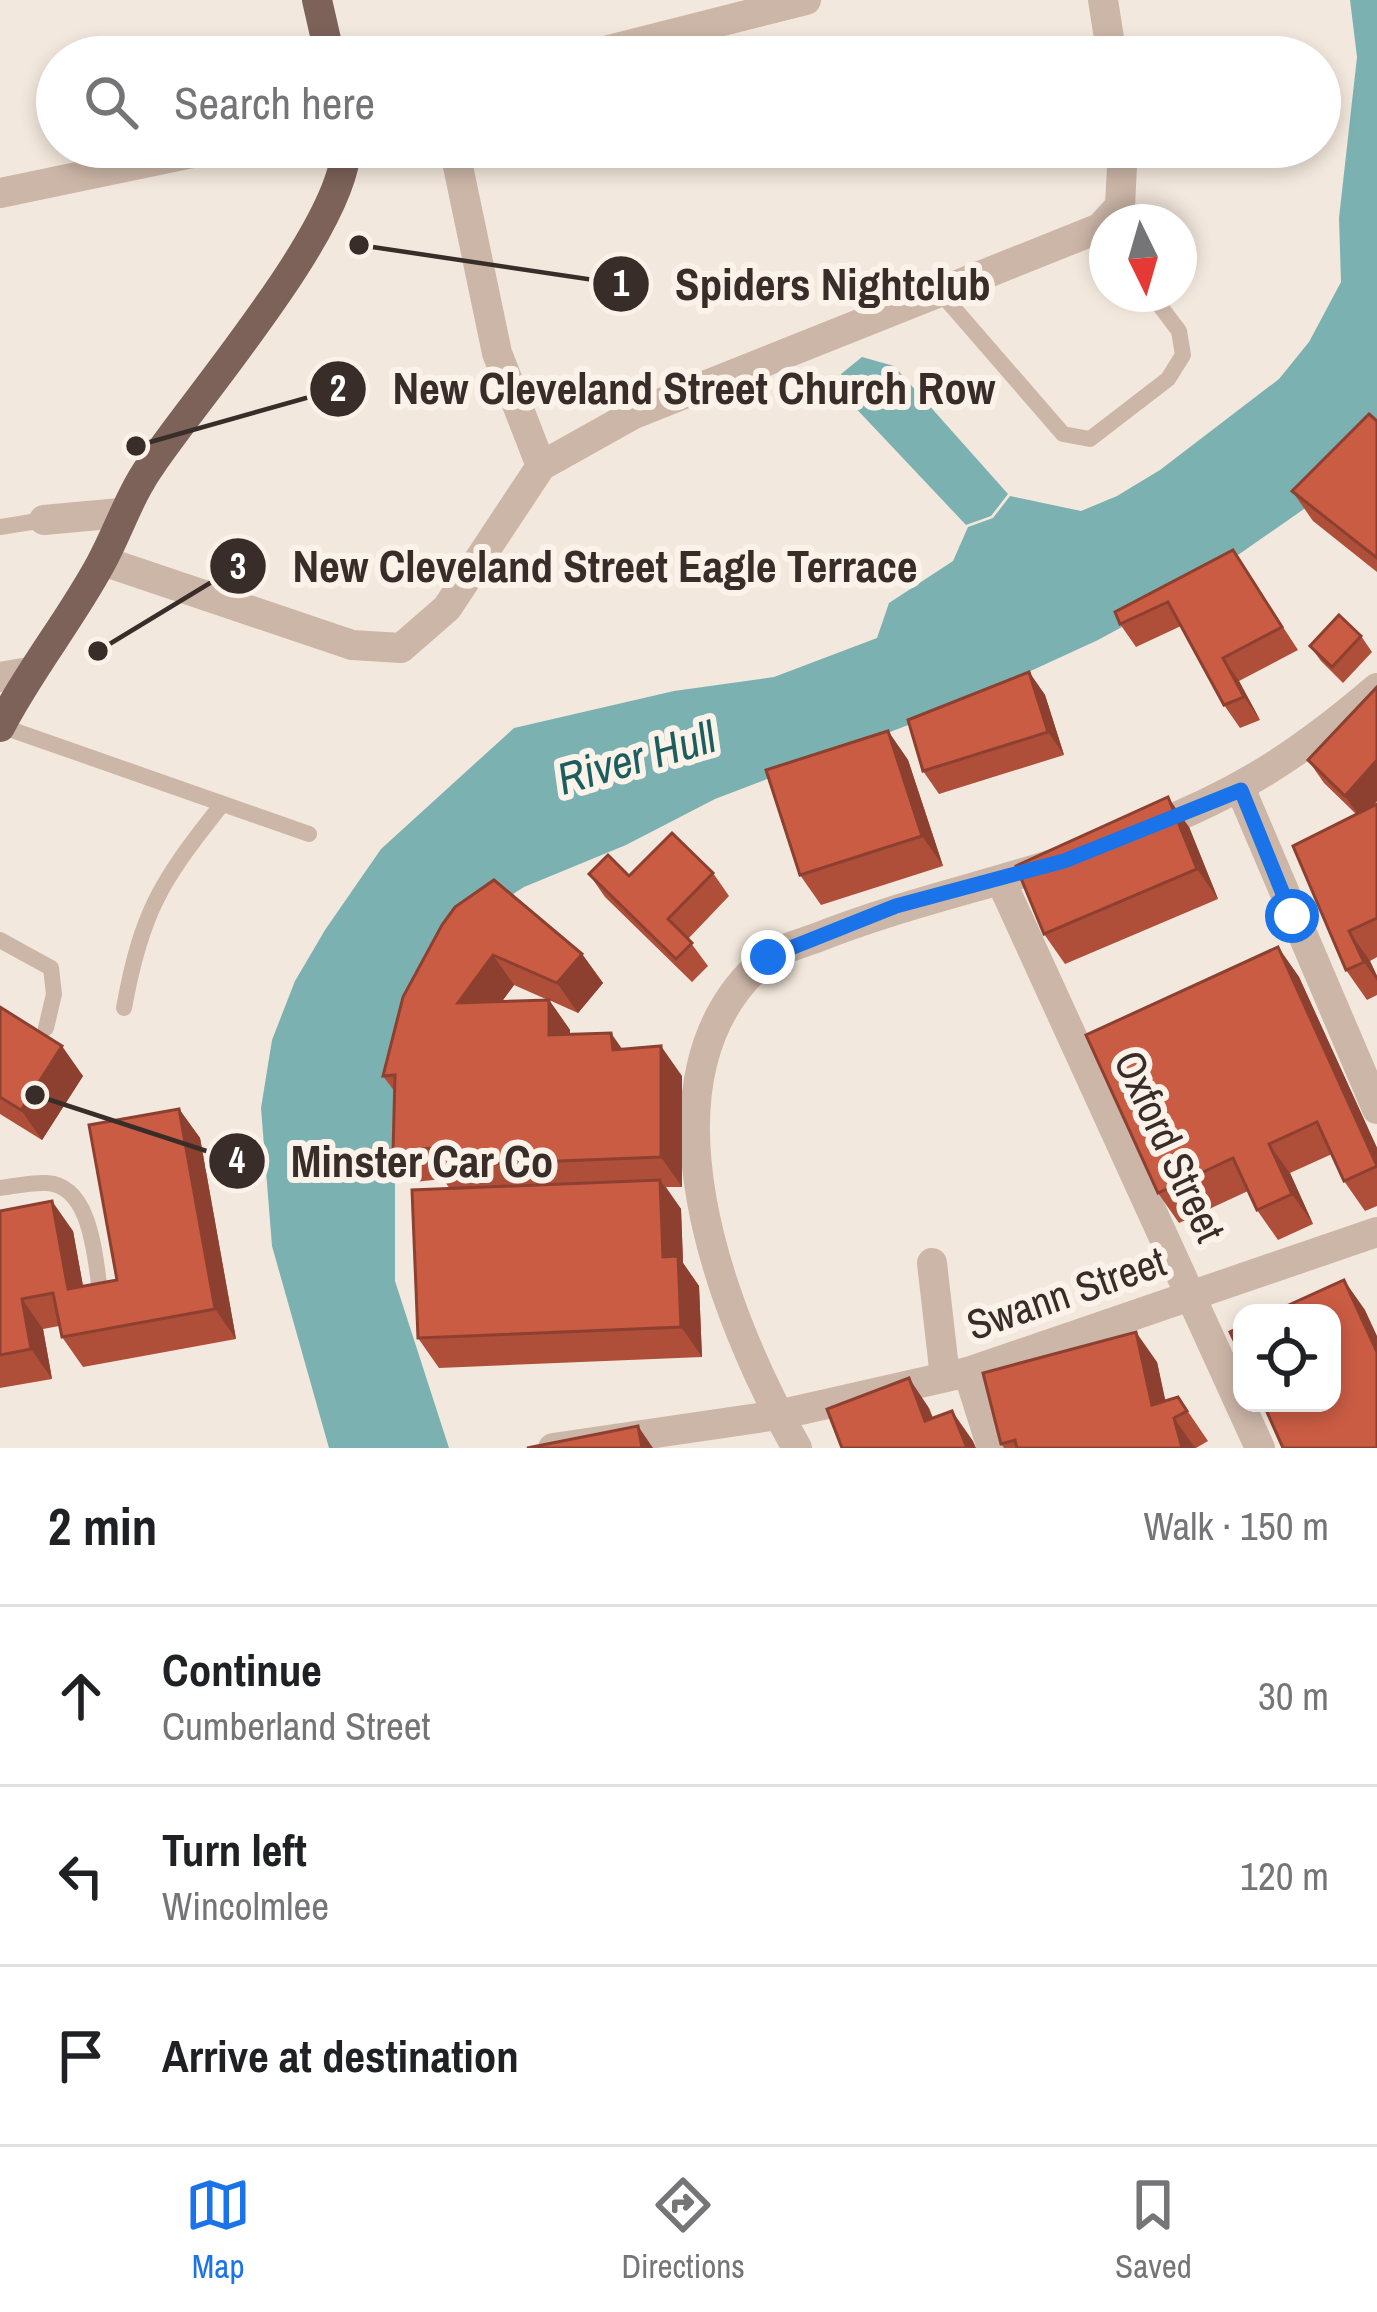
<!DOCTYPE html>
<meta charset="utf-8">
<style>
:root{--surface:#fff;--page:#f2f2f2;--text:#202124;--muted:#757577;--line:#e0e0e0;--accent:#1a73e8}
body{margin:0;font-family:"Archivo Narrow",sans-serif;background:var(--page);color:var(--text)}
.controls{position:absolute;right:36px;bottom:36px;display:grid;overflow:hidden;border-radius:24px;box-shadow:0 6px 18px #0003}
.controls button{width:108px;height:108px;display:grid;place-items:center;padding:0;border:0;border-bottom:3px solid var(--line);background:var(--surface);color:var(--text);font:60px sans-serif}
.compass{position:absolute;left:1089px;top:204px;width:108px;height:108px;border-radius:50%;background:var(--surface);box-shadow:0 6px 18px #0003;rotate:175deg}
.stop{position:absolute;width:36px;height:36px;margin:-27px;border:9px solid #1a73e8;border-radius:50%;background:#fff}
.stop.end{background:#1a73e8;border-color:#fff;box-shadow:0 3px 12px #0008}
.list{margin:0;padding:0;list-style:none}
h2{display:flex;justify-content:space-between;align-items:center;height:156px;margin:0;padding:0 48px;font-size:51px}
h2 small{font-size:39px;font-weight:400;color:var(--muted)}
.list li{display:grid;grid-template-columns:78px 1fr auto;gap:36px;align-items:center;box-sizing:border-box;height:180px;padding:0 48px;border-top:3px solid var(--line)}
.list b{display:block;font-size:45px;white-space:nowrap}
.list p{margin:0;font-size:39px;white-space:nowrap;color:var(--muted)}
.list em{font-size:39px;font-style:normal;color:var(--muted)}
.icon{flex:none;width:66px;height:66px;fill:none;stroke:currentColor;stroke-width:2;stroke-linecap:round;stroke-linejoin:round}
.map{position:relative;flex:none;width:1377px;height:1448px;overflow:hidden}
.search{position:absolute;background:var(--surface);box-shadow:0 6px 18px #0003;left:36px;right:36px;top:36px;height:132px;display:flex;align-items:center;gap:30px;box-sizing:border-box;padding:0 42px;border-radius:66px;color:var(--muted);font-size:45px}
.sheet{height:696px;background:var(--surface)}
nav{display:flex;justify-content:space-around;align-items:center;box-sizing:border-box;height:168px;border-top:3px solid var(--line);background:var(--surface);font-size:33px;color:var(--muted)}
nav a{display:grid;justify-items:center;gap:6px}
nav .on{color:var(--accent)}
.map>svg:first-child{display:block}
</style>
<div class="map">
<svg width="1377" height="1448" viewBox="0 0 1377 1448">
<rect width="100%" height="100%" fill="#f3e8dd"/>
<g fill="#7bb2b1">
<polygon points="1350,0 1377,0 1377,444 1360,470 1179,596 1098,640 937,714 715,799 626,845 524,887 471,921 395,1101 395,1281 449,1448 329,1448 272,1246 261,1108 272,1040 295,981 325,930 381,849 514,728 674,691 774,677 877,638 889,603 953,561 968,527 993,518 1010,496 1081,511 1117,496 1160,470 1279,379 1309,342 1341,282 1339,218 1357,57"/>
<polygon points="862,357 894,366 1008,494 991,516 966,525 849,401 841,374"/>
</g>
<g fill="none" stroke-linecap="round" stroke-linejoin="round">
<g stroke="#ccb6a8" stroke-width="16">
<polyline points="939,291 1063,434 1090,439 1168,379 1183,355 1179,331 1151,294"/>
<polyline points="0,527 44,520"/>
<polyline points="1,726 309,834"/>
<polyline points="0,940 51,968 54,994 46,1028"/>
<path d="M124,1008C141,913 161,881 220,807"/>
<path d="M0,1188C15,1186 32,1182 47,1183C95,1186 95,1268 102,1303"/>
</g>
<g stroke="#ccb6a8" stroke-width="30">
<polyline points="1103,0 1112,57"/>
<polyline points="581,57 806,0"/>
<polyline points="454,147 497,353 541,466"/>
<polyline points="0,193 221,147"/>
<polyline points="44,520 120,513"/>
<polyline points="103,561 352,645 401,648 447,608 541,466 634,414 1100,228 1120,206 1123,147"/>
<polyline points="0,677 29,672"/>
<polyline points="1241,790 1377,1109"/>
<path d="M1144,830C1238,794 1300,754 1377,688"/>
<polyline points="1001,881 1260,1448"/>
<polyline points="932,1263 945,1377"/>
<polyline points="968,1372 992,1448"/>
<polyline points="553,1448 778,1415 968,1372 1377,1232"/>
<path d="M797,1448C724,1320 626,1076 766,959C778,949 800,944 816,938C896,906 978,888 1059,862"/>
</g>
<g stroke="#7c6259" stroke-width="30">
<polyline points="317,0 330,57"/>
<path d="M0,727C30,669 71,619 101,563C119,530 129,496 151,465C199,394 345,226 346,147"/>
</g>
</g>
<g fill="#af4f3a" fill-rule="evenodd">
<polygon points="1377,421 1377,572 1313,521 1292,491"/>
<polygon points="1233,550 1298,650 1239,681 1260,720 1240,728 1224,705 1181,626 1136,647 1120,624"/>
<polygon points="1361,636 1372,652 1343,683 1321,661 1310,646"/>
<polygon points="1029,672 1045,695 1064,755 939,794 923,771"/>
<polygon points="1377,687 1377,801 1372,806 1377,804 1377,957 1370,961 1377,976 1377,995 1367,1000 1346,970 1356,814 1324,783 1308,760"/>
<polygon points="888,731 908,760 943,866 821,905 800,875"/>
<polygon points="1189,827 1218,899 1065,964 1044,934"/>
<polygon points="713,873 729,896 688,939 708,966 692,982 605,897 589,874 629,876"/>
<path d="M455,907L582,954L603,983L578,1013L549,1000L570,1030V1034L623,1049L682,1076V1187H666L681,1209L683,1263L699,1286L702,1357L439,1368L418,1338L450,1189L443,1179L414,1182L393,1152L395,1092L383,1076ZM514,985L548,1000L502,1001Z"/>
<polygon points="1278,947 1299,977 1377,1148 1377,1206 1365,1211 1344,1181 1332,1154 1290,1173 1313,1224 1278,1240 1257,1210 1248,1191 1179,1223 1158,1193"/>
<polygon points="0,1007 83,1076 42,1140 0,1114"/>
<polygon points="179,1109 200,1138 236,1339 83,1367 62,1337 59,1326 43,1329 52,1379 0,1388 0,1211 73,1231 83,1286 117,1280"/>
<polygon points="1157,1362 1165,1401 1178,1397 1208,1441 1196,1448 1004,1448 1001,1444"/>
</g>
<g fill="#8e4030">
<polygon points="1223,658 1239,681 1260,720 1244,697"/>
<polygon points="1029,672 1045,695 1064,755 1048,732"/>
<polygon points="888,731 908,760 943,866 922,836"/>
<polygon points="1377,760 1377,801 1361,819 1345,796"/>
<polygon points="1168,797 1189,827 1218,899 1197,869"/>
<polygon points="1349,931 1370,961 1377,976 1377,981 1364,962"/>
<polygon points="1278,947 1299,977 1377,1148 1377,1163"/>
<polygon points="582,954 603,983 578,1013 557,983"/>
<polygon points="493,955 514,985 479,1033 458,1003"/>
<polygon points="549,1000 570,1030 570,1065 549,1035"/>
<polygon points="611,1033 632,1063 613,1050"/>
<polygon points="62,1046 83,1076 42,1140 21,1110"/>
<polygon points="661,1046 682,1076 682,1187 661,1157"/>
<polygon points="179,1109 200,1138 236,1339 215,1309"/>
<polygon points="1269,1144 1290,1173 1313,1224 1292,1194"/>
<polygon points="660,1180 681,1209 683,1263 699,1286 702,1357 681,1327 663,1257"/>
<polygon points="52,1201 73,1231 89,1319 68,1289"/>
<polygon points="1344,1280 1365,1310 1377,1336 1377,1352"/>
<polygon points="22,1299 43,1329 52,1379 31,1349"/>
<polygon points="1136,1332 1157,1362 1173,1435 1152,1405"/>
<polygon points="909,1378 929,1408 945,1448 925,1421"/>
<polygon points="952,1411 973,1441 976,1448 967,1448"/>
<polygon points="1174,1418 1195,1448 1182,1448"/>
<polygon points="638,1426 653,1448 642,1448"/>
</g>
<g fill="#cb5c44" stroke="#8e4030" stroke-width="3">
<polygon points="1369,414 1377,421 1377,558 1292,491"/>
<polygon points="1233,550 1282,627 1223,658 1244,697 1224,705 1168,602 1120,624 1115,612"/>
<polygon points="1339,615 1361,636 1332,667 1310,646"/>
<polygon points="1029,672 1048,732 923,771 908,720"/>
<polygon points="1377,687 1377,760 1345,796 1308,760"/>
<polygon points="888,731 922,836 800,875 766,770"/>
<polygon points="1168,797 1197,869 1044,934 1016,866"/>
<polygon points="1377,804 1377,918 1349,931 1364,962 1346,970 1293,846"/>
<polygon points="672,833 713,873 668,919 692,943 676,959 589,874 608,855 629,876"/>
<polygon points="494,880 582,954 557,983 493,955 458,1003 549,1000 549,1035 611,1033 613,1050 661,1046 661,1157 434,1166 432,1148 393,1152 395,1075 383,1076 403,997 442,925 455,907"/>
<polygon points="1278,947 1377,1166 1344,1181 1317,1122 1269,1144 1292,1194 1257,1210 1233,1158 1158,1193 1086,1035"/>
<polygon points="0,1007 62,1046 21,1110 0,1097"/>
<polygon points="179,1109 215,1309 62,1337 53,1293 22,1299 31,1349 0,1355 0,1211 52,1201 68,1289 117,1280 89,1125"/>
<polygon points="660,1180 663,1257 678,1256 681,1327 418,1338 412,1190"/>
<polygon points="1344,1280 1377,1352 1377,1448 1283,1448 1263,1403 1332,1403 1332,1313 1271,1313"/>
<polygon points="1242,1326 1242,1357 1230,1332"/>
<polygon points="1136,1332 1152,1405 1178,1397 1187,1411 1174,1418 1182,1448 1017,1448 1015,1440 1001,1444 983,1373"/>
<polygon points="909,1378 925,1421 952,1411 967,1448 842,1448 827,1409"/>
<polygon points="638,1426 642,1448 527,1448"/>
</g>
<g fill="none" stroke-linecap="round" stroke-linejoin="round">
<polyline stroke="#1a73e8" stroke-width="15" points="768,957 896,906 1064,861 1241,790 1292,916"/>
</g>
<g text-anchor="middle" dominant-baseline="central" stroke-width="12" stroke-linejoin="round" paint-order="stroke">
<g font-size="42" fill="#392d29" stroke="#fbf2ea">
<text transform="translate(1170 1146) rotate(65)">Oxford Street</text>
<text transform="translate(1066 1293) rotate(-19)">Swann Street</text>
</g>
<g font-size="45" font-style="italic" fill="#1c5d5d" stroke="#fbf2ea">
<text transform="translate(636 757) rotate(-16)">River Hull</text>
</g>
</g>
<path fill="none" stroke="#392d29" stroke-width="4.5" d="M359 245L621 284M136 446L338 389M98 651L238 566M35 1095L237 1161"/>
<g fill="#392d29" stroke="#fbf2ea" stroke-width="4.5">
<circle cx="359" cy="245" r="12"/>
<circle cx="136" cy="446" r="12"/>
<circle cx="98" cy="651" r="12"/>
<circle cx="35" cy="1095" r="12"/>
<circle cx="621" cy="284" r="30"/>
<circle cx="338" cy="389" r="30"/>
<circle cx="238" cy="566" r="30"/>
<circle cx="237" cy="1161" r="30"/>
</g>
<g font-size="36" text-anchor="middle" font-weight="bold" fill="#fff">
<text x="621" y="296">1</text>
<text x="338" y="401">2</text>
<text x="238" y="579">3</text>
<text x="237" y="1173">4</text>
</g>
<g font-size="45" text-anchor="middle" font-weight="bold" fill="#392d29" stroke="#fbf2ea" stroke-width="12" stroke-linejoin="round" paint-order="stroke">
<text x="833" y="300">Spiders Nightclub</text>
<text x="694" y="404">New Cleveland Street Church Row</text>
<text x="605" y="582">New Cleveland Street Eagle Terrace</text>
<text x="422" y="1177">Minster Car Co</text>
</g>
</svg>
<div class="controls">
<button><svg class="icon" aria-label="locate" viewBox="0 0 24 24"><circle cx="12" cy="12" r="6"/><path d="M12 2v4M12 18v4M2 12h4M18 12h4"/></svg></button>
</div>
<svg class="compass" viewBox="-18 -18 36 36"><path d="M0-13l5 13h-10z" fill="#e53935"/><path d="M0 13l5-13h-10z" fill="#757577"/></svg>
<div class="stop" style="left:1292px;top:916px"></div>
<div class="stop end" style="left:768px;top:957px"></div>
<div class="search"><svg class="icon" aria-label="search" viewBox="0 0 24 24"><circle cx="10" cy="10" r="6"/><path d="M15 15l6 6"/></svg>Search here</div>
</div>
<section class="sheet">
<h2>2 min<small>Walk · 150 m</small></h2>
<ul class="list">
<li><svg class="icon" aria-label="ahead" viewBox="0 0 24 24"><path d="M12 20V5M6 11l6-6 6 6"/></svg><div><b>Continue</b><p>Cumberland Street</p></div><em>30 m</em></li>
<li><svg class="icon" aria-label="left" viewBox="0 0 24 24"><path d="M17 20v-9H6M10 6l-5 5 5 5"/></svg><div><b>Turn left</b><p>Wincolmlee</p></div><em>120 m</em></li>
<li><svg class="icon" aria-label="arrive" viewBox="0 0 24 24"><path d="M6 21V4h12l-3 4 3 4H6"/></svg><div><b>Arrive at destination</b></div></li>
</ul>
</section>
<nav>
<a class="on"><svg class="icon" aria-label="map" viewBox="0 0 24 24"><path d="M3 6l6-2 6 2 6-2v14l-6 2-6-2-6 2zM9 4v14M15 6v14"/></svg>Map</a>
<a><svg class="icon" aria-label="directions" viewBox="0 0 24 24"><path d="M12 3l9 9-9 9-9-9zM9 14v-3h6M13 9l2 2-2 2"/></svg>Directions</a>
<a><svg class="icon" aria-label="saved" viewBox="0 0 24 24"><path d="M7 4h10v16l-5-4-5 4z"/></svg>Saved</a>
</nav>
